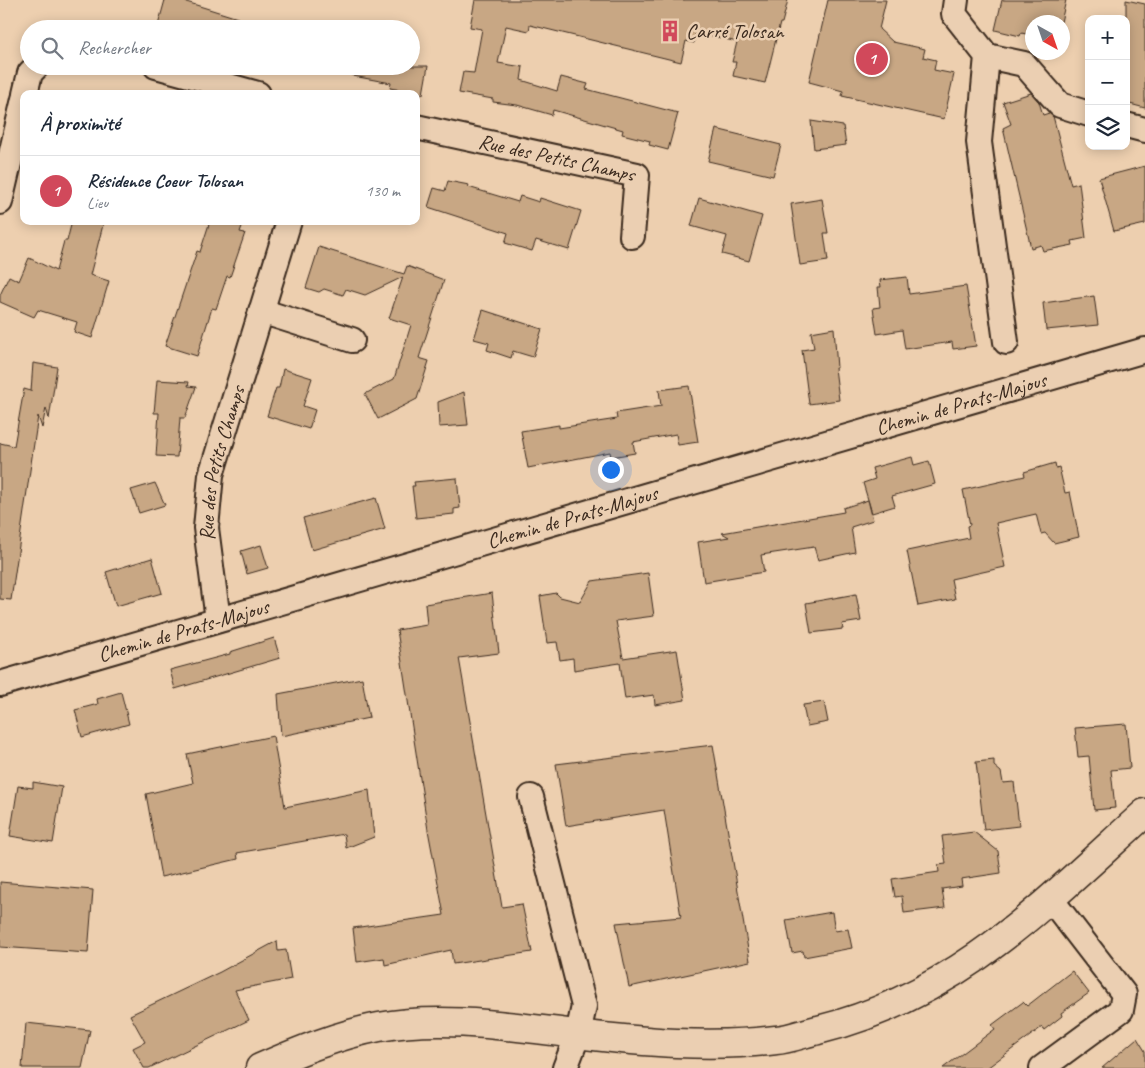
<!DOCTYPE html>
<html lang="fr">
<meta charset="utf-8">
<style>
:root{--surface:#fff;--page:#f2f2f3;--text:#1f2937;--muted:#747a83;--line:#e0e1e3;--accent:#d1495b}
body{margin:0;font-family:Caveat,sans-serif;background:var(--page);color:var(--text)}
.controls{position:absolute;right:15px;top:15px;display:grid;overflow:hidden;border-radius:10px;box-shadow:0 2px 12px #0003}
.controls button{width:45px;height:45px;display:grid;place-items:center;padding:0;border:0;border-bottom:1px solid var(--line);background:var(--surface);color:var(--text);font:25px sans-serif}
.compass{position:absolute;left:1025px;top:15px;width:45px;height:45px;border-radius:50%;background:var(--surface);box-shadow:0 2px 12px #0003;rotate:140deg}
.you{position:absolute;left:610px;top:469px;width:18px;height:18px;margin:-12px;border:4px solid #fff;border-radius:50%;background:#1a73e8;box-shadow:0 0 0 8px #1a73e833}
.badge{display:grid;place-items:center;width:32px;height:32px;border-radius:50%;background:var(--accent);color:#fff;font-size:16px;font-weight:700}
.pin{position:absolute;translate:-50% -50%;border:2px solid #fff;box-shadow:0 1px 5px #0006}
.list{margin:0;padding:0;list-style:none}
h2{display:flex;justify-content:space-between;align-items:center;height:65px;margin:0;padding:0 20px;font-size:21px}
h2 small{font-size:16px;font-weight:400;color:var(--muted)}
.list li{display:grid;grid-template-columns:32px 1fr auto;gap:15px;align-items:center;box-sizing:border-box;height:70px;padding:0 20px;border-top:1px solid var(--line)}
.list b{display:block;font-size:19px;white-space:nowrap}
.list p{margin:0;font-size:16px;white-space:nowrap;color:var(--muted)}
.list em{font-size:16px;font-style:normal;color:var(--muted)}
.icon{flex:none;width:28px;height:28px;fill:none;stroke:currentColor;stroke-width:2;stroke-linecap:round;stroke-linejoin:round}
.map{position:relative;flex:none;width:1145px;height:1068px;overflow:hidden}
.search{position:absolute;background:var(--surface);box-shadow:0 2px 12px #0003;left:20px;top:20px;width:400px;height:55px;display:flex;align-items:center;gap:12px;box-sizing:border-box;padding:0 18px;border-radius:28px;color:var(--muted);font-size:19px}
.panel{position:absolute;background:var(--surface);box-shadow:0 2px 12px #0003;left:20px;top:90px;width:400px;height:135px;border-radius:10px}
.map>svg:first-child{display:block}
</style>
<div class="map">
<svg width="1145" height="1068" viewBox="0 0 1145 1068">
<rect width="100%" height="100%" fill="#edcfaf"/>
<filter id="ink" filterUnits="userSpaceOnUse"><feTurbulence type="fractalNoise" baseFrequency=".02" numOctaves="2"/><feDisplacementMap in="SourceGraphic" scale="10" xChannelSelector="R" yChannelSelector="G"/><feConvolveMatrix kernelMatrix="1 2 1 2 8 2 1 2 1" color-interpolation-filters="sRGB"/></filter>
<g filter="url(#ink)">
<g fill="#c8a784" stroke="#3b2a1e">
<polygon points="165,0 180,0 257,24 256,29 157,29"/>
<polygon points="475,0 788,0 782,23 780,23 765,83 733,76 736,62 732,62 737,42 696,32 694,43 686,41 681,62 530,25 529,31 506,26 498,63 523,67 521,80 557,91 561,77 588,84 586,89 678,113 668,150 649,145 650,141 622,134 623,130 553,110 552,115 517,105 493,102 493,99 459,93 463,72 474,73 482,29 470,27"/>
<polygon points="828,0 886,0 879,29 893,42 925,49 923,57 936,60 934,70 954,74 944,119 842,96 843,91 809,82"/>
<polygon points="1002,0 1066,0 1061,22 1032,22 1032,35 1021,33 1020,36 995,30"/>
<polygon points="1126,0 1145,4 1145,108 1126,103"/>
<polygon points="354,66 428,66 423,94 390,88 391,83 353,76"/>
<polygon points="1031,93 1039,102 1043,115 1049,113 1053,116 1071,185 1079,183 1086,238 1072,241 1073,245 1043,251 1041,245 1031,248 1003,128 1011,124 1003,102"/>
<polygon points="811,121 843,126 846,145 814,149"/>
<polygon points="716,129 781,145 773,176 708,161"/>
<polygon points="1145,166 1145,224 1114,231 1099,178"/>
<polygon points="448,181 469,185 468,187 518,202 520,196 539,202 540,198 581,211 569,250 536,240 532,251 505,243 508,233 428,207 434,188 445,191"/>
<polygon points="699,198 762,216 749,261 722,254 727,236 691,226"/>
<polygon points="822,199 828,233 824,233 828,261 800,265 791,204"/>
<polygon points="72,221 104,221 90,275 109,281 92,338 74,332 77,322 38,310 34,317 0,302 0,295 9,276 19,281 29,258 56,271 64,241 67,241"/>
<polygon points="210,221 244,221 240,232 245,233 230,277 227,276 216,309 212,308 197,356 165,346 197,251 200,252"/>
<polygon points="319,247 404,274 407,266 444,280 419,358 429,361 417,399 378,419 365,394 394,379 411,325 389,318 403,277 365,295 346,289 343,295 324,289 319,292 306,288"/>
<polygon points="907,277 909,294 966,286 976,346 953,349 952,342 905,349 902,330 877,334 873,308 880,307 878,287 881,287 880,280"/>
<polygon points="1094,296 1098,325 1046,330 1043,303"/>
<polygon points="483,310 542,329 533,357 513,351 511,358 487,350 489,343 474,339"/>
<polygon points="834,328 837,368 835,368 839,400 809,404 802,350 814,348 811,332"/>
<polygon points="33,363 57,367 49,419 46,408 42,428 38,416 11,600 0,599 0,443 14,446 24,389 31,391"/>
<polygon points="283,369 312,378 303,406 315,410 309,429 267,416 276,388 279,388"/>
<polygon points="157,380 189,382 188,386 196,387 185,418 180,418 177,457 156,456 159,413 154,413"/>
<polygon points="689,386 698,442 678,445 676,434 633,442 635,453 611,457 610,452 528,468 521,431 559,425 559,428 617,419 616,413 661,406 659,390"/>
<polygon points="464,392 468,425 439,427 438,402"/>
<polygon points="912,457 914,465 929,461 935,484 892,496 895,506 872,513 863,483 875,479 872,468"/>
<polygon points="1055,463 1056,468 1059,467 1065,493 1070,492 1079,537 1054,543 1045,533 1041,534 1036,514 996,523 1005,567 951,579 955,599 918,606 907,551 969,538 967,526 970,525 963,490 1025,476 1024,472"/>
<polygon points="457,478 460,508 454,509 454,514 416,518 412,486 415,486 414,482"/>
<polygon points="155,483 165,505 139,513 131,490"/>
<polygon points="376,498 385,529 312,550 303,518"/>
<polygon points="868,500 873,520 851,527 855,552 818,560 814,547 761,555 764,572 704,582 698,542 729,537 722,533 844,512 843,508"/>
<polygon points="261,545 268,568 247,574 241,551"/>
<polygon points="152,558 162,593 116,606 106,572"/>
<polygon points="648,573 654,616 616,621 623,658 677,650 685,700 655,705 654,695 625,699 620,663 574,670 573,658 560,660 557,642 547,643 540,596 556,593 560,597 580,602 592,581"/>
<polygon points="492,593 499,653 459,658 502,907 522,904 532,952 453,964 451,950 385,965 384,958 357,962 353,928 444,915 428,830 397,630 427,625 425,604"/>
<polygon points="856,594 861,621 842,624 843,629 811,633 806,603"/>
<polygon points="274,638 280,658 175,689 170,670 230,654 230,652"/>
<polygon points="362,678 369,718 281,736 278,694"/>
<polygon points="121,692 129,724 82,737 75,710 98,704 97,699"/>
<polygon points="824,702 828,722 807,726 803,705"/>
<polygon points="1126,724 1130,768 1111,770 1115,808 1094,810 1089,756 1078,757 1075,728"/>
<polygon points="273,736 285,807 369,790 374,837 346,848 344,834 237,853 238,859 161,877 146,794 193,783 187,754"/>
<polygon points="713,745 750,961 629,987 616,923 681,917 664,810 566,826 556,764"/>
<polygon points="994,760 994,766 1001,772 1003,783 1014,782 1019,826 984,830 976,762"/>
<polygon points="33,782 62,787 53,843 10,836 18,786 33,788"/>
<polygon points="974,832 998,851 1001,873 961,879 962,886 942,889 945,908 904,913 902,896 895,897 892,879 939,872 938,865 946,864 942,836"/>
<polygon points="0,882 93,890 88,953 0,947"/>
<polygon points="832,912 835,931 848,929 852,948 804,957 803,951 792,953 786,920"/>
<polygon points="277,941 278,951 286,950 291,979 235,990 249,1020 149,1068 144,1068 133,1048 145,1042 130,1015 220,972"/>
<polygon points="1072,971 1089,993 1061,1013 1062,1016 1044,1030 1042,1027 987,1068 943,1068 995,1029 992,1025 1023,1002 1027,1006"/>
<polygon points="26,1023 90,1030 82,1068 22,1068"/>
<polygon points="1137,1038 1145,1051 1145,1068 1102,1068"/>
</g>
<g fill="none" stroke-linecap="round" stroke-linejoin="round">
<g stroke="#3b2a1e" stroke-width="28">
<g id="minor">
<polyline points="956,0 954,14 987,56 979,142 1006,342"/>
<polyline points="987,56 1024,64 1060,105 1089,114"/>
<polyline points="156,66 258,94"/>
<polyline points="25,94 30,73 37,66"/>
<polyline points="1126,125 1145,130"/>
<path id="s1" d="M416,127L637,175L632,236"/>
<polyline points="0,202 24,99"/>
<polyline points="261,311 352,340"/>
<path id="s2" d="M218,620L206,528L211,475L289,221"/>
<path id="s3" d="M0,684L1145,350"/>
<polyline points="531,797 584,1006 578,1034 565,1068"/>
<polyline points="1042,1068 1121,1010 1124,994 1050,898"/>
</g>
</g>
<g stroke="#3b2a1e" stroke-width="31">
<path id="tertiary" d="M260,1068C299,1051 338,1035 379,1027C442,1015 514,1027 577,1034C643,1042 710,1048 776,1040C790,1039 804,1033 818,1030C957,996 1043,905 1145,813"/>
</g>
<use href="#minor" stroke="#ebcfb2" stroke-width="24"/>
<use href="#tertiary" stroke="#ebcfb2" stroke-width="28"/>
</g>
</g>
<defs>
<g id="building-bare" transform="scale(1.725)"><path d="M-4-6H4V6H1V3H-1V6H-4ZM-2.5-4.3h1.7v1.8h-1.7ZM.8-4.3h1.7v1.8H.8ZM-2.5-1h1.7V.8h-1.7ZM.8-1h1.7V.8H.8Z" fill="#d1495b" stroke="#ebcfb2" stroke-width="2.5" paint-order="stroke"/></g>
</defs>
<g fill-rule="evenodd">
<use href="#building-bare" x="670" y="31"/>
</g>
<g text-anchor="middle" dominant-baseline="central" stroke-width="5" stroke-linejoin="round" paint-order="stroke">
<g font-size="21" fill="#3b2a1e" stroke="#ebcfb2" text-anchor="start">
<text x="686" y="31">Carré Tolosan</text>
</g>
<g font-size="21" fill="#3b2a1e" stroke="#ebcfb2">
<text stroke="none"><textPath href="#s1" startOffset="144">Rue des Petits Champs</textPath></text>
<text stroke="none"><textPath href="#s3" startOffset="1001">Chemin de Prats-Majous</textPath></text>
<text stroke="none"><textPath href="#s2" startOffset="159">Rue des Petits Champs</textPath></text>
<text stroke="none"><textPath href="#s3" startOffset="596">Chemin de Prats-Majous</textPath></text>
<text stroke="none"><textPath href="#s3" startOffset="191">Chemin de Prats-Majous</textPath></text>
</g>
</g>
</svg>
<div class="controls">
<button>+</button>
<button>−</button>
<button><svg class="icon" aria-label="layers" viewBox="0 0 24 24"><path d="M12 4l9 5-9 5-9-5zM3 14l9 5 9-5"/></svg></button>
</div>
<svg class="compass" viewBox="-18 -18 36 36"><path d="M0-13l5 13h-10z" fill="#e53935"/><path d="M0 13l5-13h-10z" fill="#747a83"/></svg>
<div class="you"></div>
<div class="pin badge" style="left:872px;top:59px">1</div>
<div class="search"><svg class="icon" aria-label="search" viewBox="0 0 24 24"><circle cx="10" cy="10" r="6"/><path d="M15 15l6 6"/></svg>Rechercher</div>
<section class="panel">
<h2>À proximité<small></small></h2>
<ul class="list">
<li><span class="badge">1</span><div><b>Résidence Coeur Tolosan</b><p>Lieu</p></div><em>130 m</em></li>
</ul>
</section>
</div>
